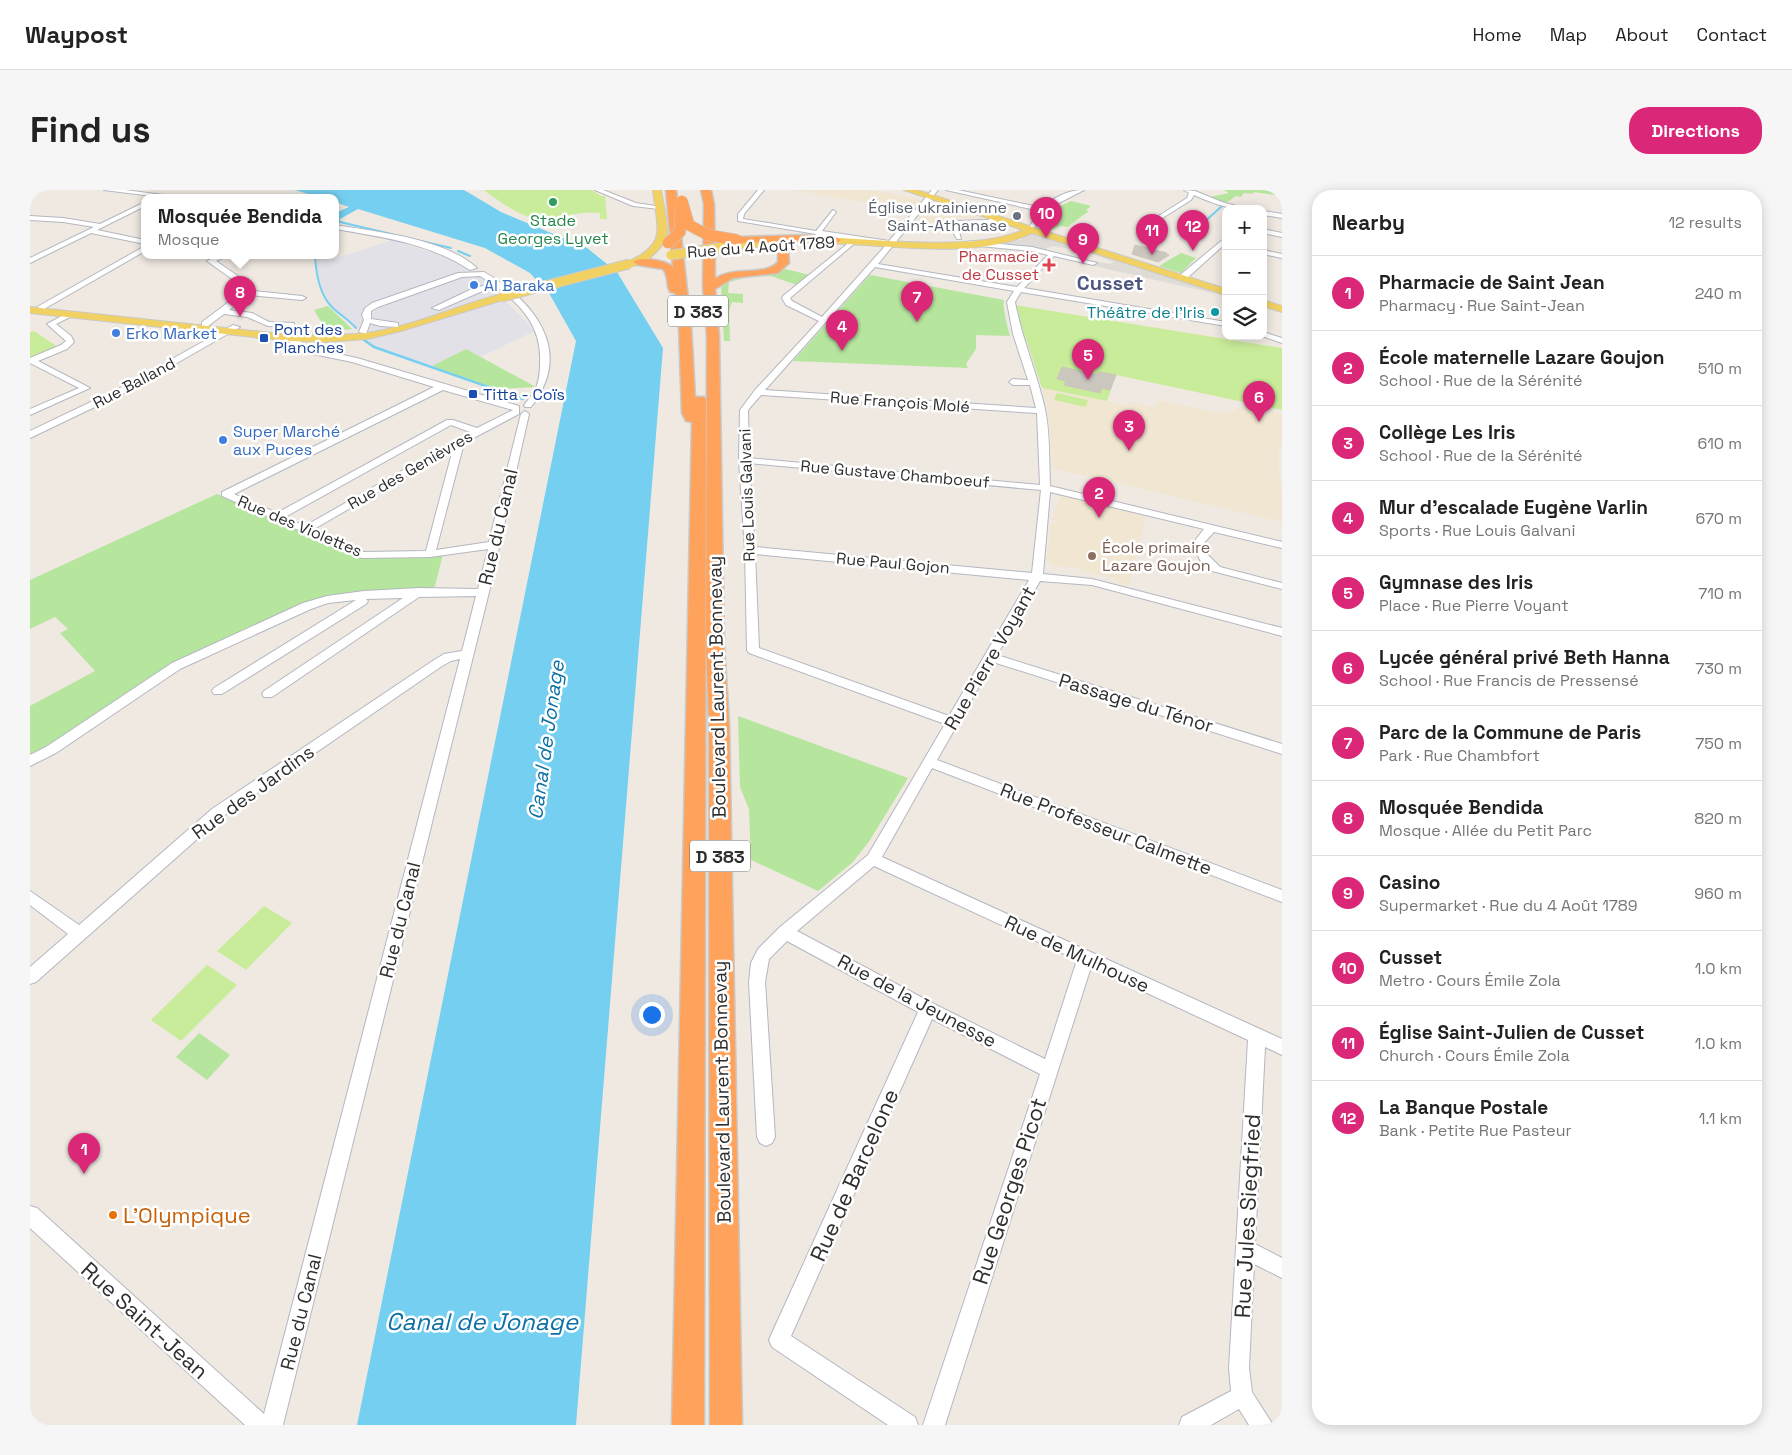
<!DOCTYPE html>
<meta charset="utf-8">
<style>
:root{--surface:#fff;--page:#f6f6f6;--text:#222;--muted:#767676;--line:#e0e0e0;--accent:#db2777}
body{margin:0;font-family:"Space Grotesk",sans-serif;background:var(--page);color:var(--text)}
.controls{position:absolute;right:15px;top:15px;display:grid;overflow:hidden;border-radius:10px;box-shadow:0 2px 12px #0003}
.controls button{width:45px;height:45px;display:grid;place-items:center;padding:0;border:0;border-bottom:1px solid var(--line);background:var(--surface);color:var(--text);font:25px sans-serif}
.you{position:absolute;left:621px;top:824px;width:18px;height:18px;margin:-12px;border:4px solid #fff;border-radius:50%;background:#1a73e8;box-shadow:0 0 0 8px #1a73e833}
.badge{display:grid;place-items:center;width:32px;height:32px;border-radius:50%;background:var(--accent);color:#fff;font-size:16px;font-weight:700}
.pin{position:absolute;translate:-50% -41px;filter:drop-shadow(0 1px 2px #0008)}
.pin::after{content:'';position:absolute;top:26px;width:18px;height:15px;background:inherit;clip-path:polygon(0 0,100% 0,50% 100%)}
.popup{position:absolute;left:111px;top:4px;width:198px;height:65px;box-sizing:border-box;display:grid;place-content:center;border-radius:10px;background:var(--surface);filter:drop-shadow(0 1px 4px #0005);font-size:16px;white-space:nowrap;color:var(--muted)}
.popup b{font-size:19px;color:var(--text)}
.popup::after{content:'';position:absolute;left:50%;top:100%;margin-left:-10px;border:10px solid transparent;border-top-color:var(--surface)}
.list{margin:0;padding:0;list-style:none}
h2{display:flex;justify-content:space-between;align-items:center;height:65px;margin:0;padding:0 20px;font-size:21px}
h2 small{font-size:16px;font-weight:400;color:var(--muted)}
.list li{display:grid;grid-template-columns:32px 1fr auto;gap:15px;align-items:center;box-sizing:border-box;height:75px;padding:0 20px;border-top:1px solid var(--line)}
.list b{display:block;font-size:19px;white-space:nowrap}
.list p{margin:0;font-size:16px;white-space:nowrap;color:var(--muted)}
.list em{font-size:16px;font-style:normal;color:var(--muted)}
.icon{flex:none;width:28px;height:28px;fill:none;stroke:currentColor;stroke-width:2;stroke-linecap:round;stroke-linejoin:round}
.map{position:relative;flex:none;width:1252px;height:1235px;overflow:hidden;border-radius:20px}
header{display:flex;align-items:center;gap:30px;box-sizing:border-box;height:70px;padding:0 25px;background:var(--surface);border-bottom:1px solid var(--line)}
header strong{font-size:24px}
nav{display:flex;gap:28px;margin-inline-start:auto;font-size:18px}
.intro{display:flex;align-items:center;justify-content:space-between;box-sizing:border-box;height:120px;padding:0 30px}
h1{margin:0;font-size:35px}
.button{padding:12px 22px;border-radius:20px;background:var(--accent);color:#fff;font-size:18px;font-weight:700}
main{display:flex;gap:30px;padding:0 30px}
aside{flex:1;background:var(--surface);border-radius:20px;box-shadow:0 2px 12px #0003}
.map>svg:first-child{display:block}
</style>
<header>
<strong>Waypost</strong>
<nav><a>Home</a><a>Map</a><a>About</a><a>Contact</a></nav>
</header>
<div class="intro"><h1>Find us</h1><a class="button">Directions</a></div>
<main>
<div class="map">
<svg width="1252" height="1235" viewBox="0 0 1252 1235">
<rect width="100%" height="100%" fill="#efe9e1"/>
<polygon fill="#e3e1e8" points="362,50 423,69 456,91 505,141 450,167 436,159 401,177 348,158 337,152 326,137 300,114 297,109 288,87 286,66 303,66 304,69"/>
<g fill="#f0e6d1">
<polygon points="763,0 841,0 893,10 885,21"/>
<polygon points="904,12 954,28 953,30 929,27 923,42 884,33 900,13"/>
<polygon points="1012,198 1099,216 1100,212 1126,218 1128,212 1133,211 1191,223 1202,223 1209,217 1216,216 1252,224 1252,252 1249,258 1249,287 1252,296 1248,295 1252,301 1252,332 1023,278 1018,221"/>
<polygon points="1033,305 1116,326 1099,396 1087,393 1088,390 1036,376 1035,378 1023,375 1017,370 1021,333 1026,334 1027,331 1022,330 1031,306"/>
</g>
<g fill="#b6e59e">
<polygon points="1194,0 1252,0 1252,6 1224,2 1223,3 1225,4 1214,3 1211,7 1206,6 1196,13 1180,7 1199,3"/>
<polygon points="1041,11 1061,16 1056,20 1059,21 1037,37 1030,36 1019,41 1016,40 1020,33 1027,28 1018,26 1024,19"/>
<polygon points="1151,63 1166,68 1151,83 1129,76"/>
<polygon points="755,79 780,85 767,95 741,86 718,87 699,92 698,103 713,104 713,113 702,112 699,121 700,151 694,151 691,95 701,88 743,83"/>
<path d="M840,85L974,110C972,117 978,138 980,146L946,145V159L936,174L938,178L763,171Z"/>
<path d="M298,116L322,139C313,141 306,137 296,140L284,120Z"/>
<polygon points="436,159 504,196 504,197 467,199 402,176"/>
<polygon points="187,304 329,366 413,364 405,396 402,399 308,405 222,437 0,565 0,516 65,481 30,443 38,439 25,427 0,439 0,390"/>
<polygon points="708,526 878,588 840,650 823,672 788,701 721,670 719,619 710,597"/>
<polygon points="169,843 200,865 177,890 146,867"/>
</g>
<g fill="#c9ec9a">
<path d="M454,0H562L571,6H575L577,29H570V23C548,20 529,30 508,29C494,29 465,9 454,0Z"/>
<polygon points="985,115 1252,158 1252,220 1086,185 1077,211 1012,198"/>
<polygon points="4,141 28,157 0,168 0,142"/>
<polygon points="1027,203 1058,210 1056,217 1024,210"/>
<polygon points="234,716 262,733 216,780 187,761"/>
<polygon points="177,775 207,795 151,851 121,830"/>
</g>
<polygon fill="#dfdcd8" points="1001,43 1005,43 1196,104 1196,106 1064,76 1068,72 1080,74 1084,72 1057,62 1024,56 1017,58 1015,61 950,54 990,50"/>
<polygon fill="#75cff0" points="265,0 434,0 471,22 557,58 587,82 633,158 546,1235 327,1235 546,151 519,103 500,83 455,58 328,19 310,29 310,32 305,31 305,23 319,17 305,12 305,8 291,8"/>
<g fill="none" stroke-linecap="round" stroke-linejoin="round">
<g stroke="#75cff0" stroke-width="2">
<polyline points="310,32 421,58"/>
<polyline points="1160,45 1192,16"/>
<polyline points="428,61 440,66"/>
<path d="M285,66C286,84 289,104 302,117C310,125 319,130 326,138"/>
</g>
<polyline stroke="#75cff0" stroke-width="2.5" points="334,150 344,157 493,209"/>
</g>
<g fill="#cbc7bf" stroke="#cbc5ba">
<polygon points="1105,55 1137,63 1136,64 1139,65 1128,72 1102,64"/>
<polygon points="1032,177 1067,185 1068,182 1086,185 1080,200 1072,198 1070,203 1034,195 1036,191 1027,189"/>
</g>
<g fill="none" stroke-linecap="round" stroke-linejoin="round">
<g stroke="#b4b7c1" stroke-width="2">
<g id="minor">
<polygon points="74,0 95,0 156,8 138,8"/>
<polygon points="565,0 573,0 606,13 632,17 629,19 603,16"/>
<path d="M728,0H734L714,24L713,29L786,41L803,20L806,22L792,41L859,51L902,0H908L848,74L987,97L1018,65L1002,61L940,55L937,53L940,51L1002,57L1067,73L1063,75L1024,66L994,98L1196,132V136L991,102L985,112C992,149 1007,183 1015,219C1020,242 1019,272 1020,296L1252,352V358L1184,342L1173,354L1178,365L1190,377L1252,393V399L1182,381L1170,370L1163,353L1174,339L1020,302L1013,384L1062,389L1252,438V446L1062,395L1010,391L967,465L1252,554V564L963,472L907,570L1252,700V712L902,578L852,667L1252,849V865L1235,857L1225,1054L1252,1068V1088L1224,1074L1219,1178L1222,1202L1243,1235H1219L1209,1219L1181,1235H1149L1152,1227L1201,1201L1199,1178L1218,850L1061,777L915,1235H893L1010,884L902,829L761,1146L885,1227L888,1235H858L742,1157L739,1150L742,1143L888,822L757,751L739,769L735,792L745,947L742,953L736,956L730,953L727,947L719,792L721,773L728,759L750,737L838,665L915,534L719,463L717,460L715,360L709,270L710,220L725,200L789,131L756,115L752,108L753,106L821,51H825V53L760,108L762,111L792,127L856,55L793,46L787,51L784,49L786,44L708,31V24ZM845,77L984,101L977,112L983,144L998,190L983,189L979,192L983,195H1000L1006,218L735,200ZM731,205L1007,223L1010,295L719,268L718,220ZM719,273L1011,300L1002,383L725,357ZM725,364L999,390L919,526L729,458ZM844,676L1047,770L1015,869L904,814L767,741Z"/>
<path d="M916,0H928L1013,18C1024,7 1038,0 1054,0L1023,16L1000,42L997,40L1010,21Z"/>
<path d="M1154,0L1165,1L1192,12L1217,19C1197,19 1182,13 1164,5L1161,10L1123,34H1119V32L1157,8L1159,3Z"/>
<polygon points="115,12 115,16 67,40 115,50 115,54 61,43 0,73 0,68 64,37 33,32 0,30 0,26 33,28 70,34"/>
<polygon points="1233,21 1252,24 1252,28 1233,25"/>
<polygon points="968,27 971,29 970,30 957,34 933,34 929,42 931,49 927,49 923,42 928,31 957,30"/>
<path d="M305,35C347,42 414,48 447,78L440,80C399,53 352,47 305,39Z"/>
<polygon points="1233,39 1252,43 1252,47 1233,43"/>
<polygon points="1196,47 1196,53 1155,90 1149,90 1149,86"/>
<polygon points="115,56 115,61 14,119 7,117"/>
<polygon points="1233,60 1252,64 1252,68 1233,64"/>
<polygon points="187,66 197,66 186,71 221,95 223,101 272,106 276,108 272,110 218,105 199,120 222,123 239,132 264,133 264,137 238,136 217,127 194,124 178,136 172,136 172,132 216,99 177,71"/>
<path d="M454,82C504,111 545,161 501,217H495L494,215C497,211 501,207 503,203C509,195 510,183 510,173C512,138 493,117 467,97L450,102L409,120L402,118L444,98L462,94L450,86L432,87L348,117L341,121V129L368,133V137L350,136L340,133L336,144L329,142L334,130L332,125L335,118L342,113L428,83Z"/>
<polygon points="39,122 46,124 26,134 41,146 44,152 37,159 8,171 60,198 0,225 0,219 49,198 0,173 0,168 31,155 36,151 17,134"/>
<polygon points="203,135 210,137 96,202 0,248 0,241 90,198"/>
<polygon points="1233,142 1252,148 1252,153 1232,146"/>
<path d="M257,146H263L279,158L327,168L489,216V224L434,253L406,360L459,352L491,224L495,221L499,224L459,402L253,1235H215L0,1038V1016L7,1018L234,1224L430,469L421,471L412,476L192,627L6,792L0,794V777L38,744L0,715V701L49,735L182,619L404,470L414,464L432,461L446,406L389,407L242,507H234L232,504L234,501L373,408L336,409L338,411L336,414L192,504H184L182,501L184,498L326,410L298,413L281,419L150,479L26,563L0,576V565L16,557L142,473L273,413L297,406L334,401L389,398L448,399L458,359L400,367L332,368L192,306V302L404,197L322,172L273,162L257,150ZM413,200L483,220L447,238L423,230H417L247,323L204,304ZM421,235L440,242L275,336L255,327ZM423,259L396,361L334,362L284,339Z"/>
</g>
</g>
<g stroke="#c9c9c9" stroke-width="2">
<g id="major">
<path d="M623,0H631C633,12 638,33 637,44C634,59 611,79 596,76V72C608,68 625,58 627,44C629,33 624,12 623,0Z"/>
<path d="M874,0H887L1196,99V105L1002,43C941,72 848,52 782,53C753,53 723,58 694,60L689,57L694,54C724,52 755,47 785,47C842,48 943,63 993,40Z"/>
<path d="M472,104L477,107L476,109L371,141L337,149L295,152L260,151L0,123V117L260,145C285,145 311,146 336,143C383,137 427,115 472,104Z"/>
<polygon points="1233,110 1252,116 1252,122 1233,116"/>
</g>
</g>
<g stroke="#c9c9c9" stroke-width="3">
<g id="highway">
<path d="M636,0H646L661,136L665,207H674L676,210L674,1235H642L662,232L656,231L652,223L649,136L645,103L640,102C636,95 639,86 633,79L608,75L603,72C609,66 636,70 643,77Z"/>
<path d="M671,0H681L684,14L685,89C704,75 734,87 748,72V60L753,57L758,60L759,73L748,83L703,88L685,99L689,146L694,457L699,533L712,1235H680L679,533L676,457L677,146L673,97L674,14Z"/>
<polygon points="780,45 806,47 811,50 806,53 780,51 707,53 702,50 707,47"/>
</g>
</g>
<use href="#minor" fill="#fff" fill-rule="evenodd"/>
<use href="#major" fill="#f2d163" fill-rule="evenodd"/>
<use href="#highway" fill="#ffa35c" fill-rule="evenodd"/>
<g stroke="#c9c9c9" stroke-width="11" stroke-linecap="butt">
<g id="major-bridge">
<polyline points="641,65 694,57"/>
<polyline points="472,107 599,74"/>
</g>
</g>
<g stroke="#c9c9c9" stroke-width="12" stroke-linecap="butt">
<g id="highway-bridge">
<polyline points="652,11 659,35 678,45 707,50"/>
<polyline points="638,53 650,42 651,17"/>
</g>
</g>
<use href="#major-bridge" stroke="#f2d163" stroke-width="9"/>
<use href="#highway-bridge" stroke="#ffa35c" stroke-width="11"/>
</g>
<circle fill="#2e9e5b" stroke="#fff" stroke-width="2" cx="523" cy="12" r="5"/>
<circle fill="#6b7280" stroke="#fff" stroke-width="2" cx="987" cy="26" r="5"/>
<path fill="#e0444e" stroke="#fff" stroke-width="2" d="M1016.5 67.5h5v5h5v5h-5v5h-5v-5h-5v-5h5z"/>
<g fill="#3f7fe0" stroke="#fff" stroke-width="2">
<circle cx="444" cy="95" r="5"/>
<circle cx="86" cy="143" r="5"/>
<circle cx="193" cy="250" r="5"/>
</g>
<circle fill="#0f9aa8" stroke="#fff" stroke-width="2" cx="1185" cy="122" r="5"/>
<g fill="#1a4fb4" stroke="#fff" stroke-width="2">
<rect x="229" y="143" width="10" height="10" rx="2.5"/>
<rect x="438" y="199" width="10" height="10" rx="2.5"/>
</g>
<circle fill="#8d6e63" stroke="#fff" stroke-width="2" cx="1062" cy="366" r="5"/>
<circle fill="#e8710a" stroke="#fff" stroke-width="2" cx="83" cy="1025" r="5"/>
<g text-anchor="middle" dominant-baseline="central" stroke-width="5" stroke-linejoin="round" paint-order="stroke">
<g font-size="16" fill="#5b616d" stroke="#fff" text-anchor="end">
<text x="977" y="17">Église ukrainienne<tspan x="977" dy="18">Saint-Athanase</tspan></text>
</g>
<g font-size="16" fill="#27864d" stroke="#fff">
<text x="523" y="30">Stade<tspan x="523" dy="18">Georges Lyvet</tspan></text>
</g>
<g font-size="16" fill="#2e2e2e" stroke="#fff">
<text transform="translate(731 57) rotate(-4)">Rue du 4 Août 1789</text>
<text transform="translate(104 193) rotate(-28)">Rue Balland</text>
<text transform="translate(870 212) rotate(4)">Rue François Molé</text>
<text transform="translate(380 280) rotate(-30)">Rue des Genièvres</text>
<text transform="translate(865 284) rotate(5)">Rue Gustave Chamboeuf</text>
<text transform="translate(717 305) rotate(-92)">Rue Louis Galvani</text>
<text transform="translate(270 336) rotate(23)">Rue des Violettes</text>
<text transform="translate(863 373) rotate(5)">Rue Paul Gojon</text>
</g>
<g font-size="16" fill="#be3a42" stroke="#fff" text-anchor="end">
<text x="1009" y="66">Pharmacie<tspan x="1009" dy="18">de Cusset</tspan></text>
</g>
<g font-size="16" fill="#366cbe" stroke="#fff" text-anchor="start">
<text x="454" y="95">Al Baraka</text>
<text x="96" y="143">Erko Market</text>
<text x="203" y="241">Super Marché<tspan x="203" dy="18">aux Puces</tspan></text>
</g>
<g font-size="16" fill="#0d838f" stroke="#fff" text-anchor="end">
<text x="1175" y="122">Théâtre de l'Iris</text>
</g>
<g font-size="16" fill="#164399" stroke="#fff" text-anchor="start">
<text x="244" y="139">Pont des<tspan x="244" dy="18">Planches</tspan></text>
<text x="453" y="204">Titta - Coïs</text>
</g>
<g font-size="16" fill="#785e54" stroke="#fff" text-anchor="start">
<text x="1072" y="357">École primaire<tspan x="1072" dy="18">Lazare Goujon</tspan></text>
</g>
<g fill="#fff" stroke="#6d6d6d" stroke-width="1">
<rect x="638" y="105.5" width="60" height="31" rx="4"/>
<rect x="660" y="650.5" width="60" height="31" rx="4"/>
</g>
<g font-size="18" font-weight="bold" fill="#2e2e2e">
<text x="668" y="121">D 383</text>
<text x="690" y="666">D 383</text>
</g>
<g font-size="19" fill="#2e2e2e" stroke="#fff">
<text transform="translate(468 337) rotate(-77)">Rue du Canal</text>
<text transform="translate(960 468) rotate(-60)">Rue Pierre Voyant</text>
<text transform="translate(687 497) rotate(-91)">Boulevard Laurent Bonnevay</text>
<text transform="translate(1106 513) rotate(17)">Passage du Ténor</text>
<text transform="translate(223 602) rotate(-36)">Rue des Jardins</text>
<text transform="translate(1076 639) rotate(21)">Rue Professeur Calmette</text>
<text transform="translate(370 730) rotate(-76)">Rue du Canal</text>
<text transform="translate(1047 764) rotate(25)">Rue de Mulhouse</text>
<text transform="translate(887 811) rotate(28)">Rue de la Jeunesse</text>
<text transform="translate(692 902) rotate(-91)">Boulevard Laurent Bonnevay</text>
<text transform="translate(271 1122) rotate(-76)">Rue du Canal</text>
</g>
<g font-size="20" font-weight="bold" fill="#4d5680" stroke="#fff">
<text x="1080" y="93">Cusset</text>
</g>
<g font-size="20" font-style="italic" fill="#0d6fa3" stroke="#fff">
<text transform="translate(516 550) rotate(-82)">Canal de Jonage</text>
</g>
<g font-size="22" fill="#2e2e2e" stroke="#fff">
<text transform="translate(824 985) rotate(-66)">Rue de Barcelone</text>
<text transform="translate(979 1001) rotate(-72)">Rue Georges Picot</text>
<text transform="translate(1217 1026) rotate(-87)">Rue Jules Siegfried</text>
<text transform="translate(115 1130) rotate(42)">Rue Saint-Jean</text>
</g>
<g font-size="22" fill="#c56008" stroke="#fff" text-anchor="start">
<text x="93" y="1025">L'Olympique</text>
</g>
<g font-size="24" font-style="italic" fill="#0d6fa3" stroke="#fff">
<text x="452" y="1131">Canal de Jonage</text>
</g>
</g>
</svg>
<div class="controls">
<button>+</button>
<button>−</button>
<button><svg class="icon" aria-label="layers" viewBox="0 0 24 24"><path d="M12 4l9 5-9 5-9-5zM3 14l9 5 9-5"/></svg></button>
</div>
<div class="you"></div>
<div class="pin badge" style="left:54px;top:984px">1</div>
<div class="pin badge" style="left:1069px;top:328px">2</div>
<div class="pin badge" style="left:1099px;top:261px">3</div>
<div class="pin badge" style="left:812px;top:161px">4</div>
<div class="pin badge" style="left:1058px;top:190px">5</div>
<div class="pin badge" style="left:1229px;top:232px">6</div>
<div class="pin badge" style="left:887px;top:132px">7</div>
<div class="pin badge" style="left:210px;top:127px">8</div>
<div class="popup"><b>Mosquée Bendida</b>Mosque</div>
<div class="pin badge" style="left:1053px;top:74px">9</div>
<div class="pin badge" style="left:1016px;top:48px">10</div>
<div class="pin badge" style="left:1122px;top:65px">11</div>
<div class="pin badge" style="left:1163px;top:61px">12</div>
</div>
<aside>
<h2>Nearby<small>12 results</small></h2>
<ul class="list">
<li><span class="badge">1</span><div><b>Pharmacie de Saint Jean</b><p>Pharmacy · Rue Saint-Jean</p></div><em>240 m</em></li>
<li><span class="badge">2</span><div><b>École maternelle Lazare Goujon</b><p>School · Rue de la Sérénité</p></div><em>510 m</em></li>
<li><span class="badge">3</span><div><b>Collège Les Iris</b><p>School · Rue de la Sérénité</p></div><em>610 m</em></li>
<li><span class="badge">4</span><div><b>Mur d'escalade Eugène Varlin</b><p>Sports · Rue Louis Galvani</p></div><em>670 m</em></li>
<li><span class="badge">5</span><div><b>Gymnase des Iris</b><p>Place · Rue Pierre Voyant</p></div><em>710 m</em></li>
<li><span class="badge">6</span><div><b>Lycée général privé Beth Hanna</b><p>School · Rue Francis de Pressensé</p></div><em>730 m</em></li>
<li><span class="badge">7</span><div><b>Parc de la Commune de Paris</b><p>Park · Rue Chambfort</p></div><em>750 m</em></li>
<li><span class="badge">8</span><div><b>Mosquée Bendida</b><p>Mosque · Allée du Petit Parc</p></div><em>820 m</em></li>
<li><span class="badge">9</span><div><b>Casino</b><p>Supermarket · Rue du 4 Août 1789</p></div><em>960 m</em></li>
<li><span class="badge">10</span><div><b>Cusset</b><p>Metro · Cours Émile Zola</p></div><em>1.0 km</em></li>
<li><span class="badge">11</span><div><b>Église Saint-Julien de Cusset</b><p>Church · Cours Émile Zola</p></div><em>1.0 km</em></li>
<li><span class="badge">12</span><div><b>La Banque Postale</b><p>Bank · Petite Rue Pasteur</p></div><em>1.1 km</em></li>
</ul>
</aside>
</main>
